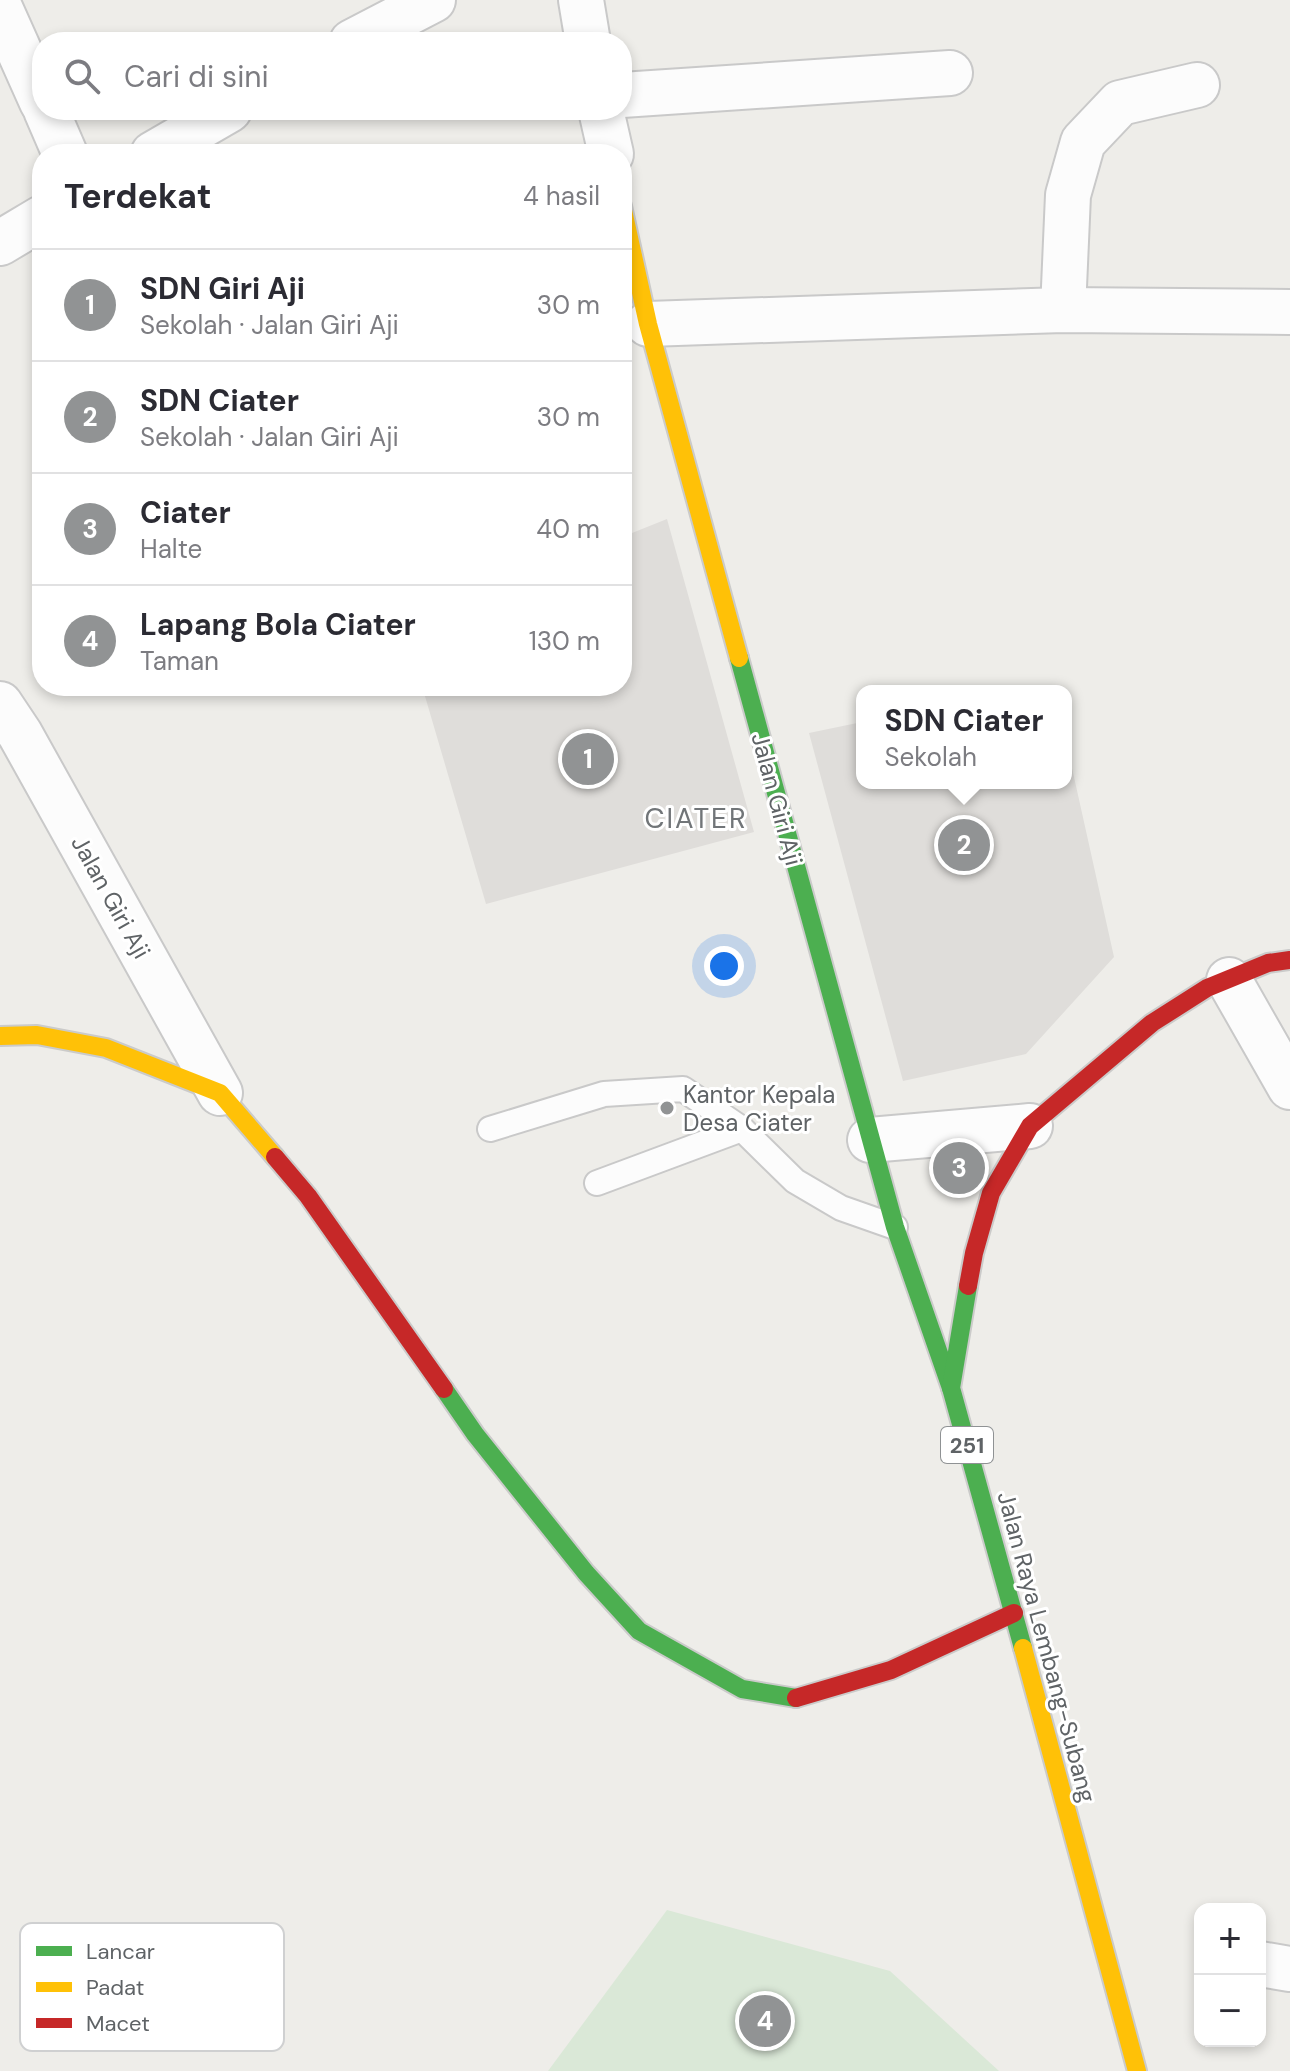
<!DOCTYPE html>
<html lang="id">
<meta charset="utf-8">
<style>
:root{--surface:#fff;--page:#f2f2f3;--text:#2b2b33;--muted:#7c7c81;--line:#e1e1e2;--accent:#919394}
body{margin:0;font-family:"DM Sans",sans-serif;background:var(--page);color:var(--text)}
.controls{position:absolute;right:24px;bottom:24px;display:grid;overflow:hidden;border-radius:16px;box-shadow:0 4px 12px #0003}
.controls button{width:72px;height:72px;display:grid;place-items:center;padding:0;border:0;border-bottom:2px solid var(--line);background:var(--surface);color:var(--text);font:40px sans-serif}
.you{position:absolute;left:724px;top:966px;width:28px;height:28px;margin:-20px;border:6px solid #fff;border-radius:50%;background:#1a73e8;box-shadow:0 0 0 12px #1a73e833}
.badge{display:grid;place-items:center;width:52px;height:52px;border-radius:50%;background:var(--accent);color:#fff;font-size:26px;font-weight:700}
.pin{position:absolute;translate:-50% -50%;border:4px solid #fff;box-shadow:0 2px 8px #0006}
.popup{position:absolute;left:856px;top:685px;width:216px;height:104px;box-sizing:border-box;display:grid;place-content:center;border-radius:16px;background:var(--surface);filter:drop-shadow(0 2px 6px #0005);font-size:26px;white-space:nowrap;color:var(--muted)}
.popup b{font-size:30px;color:var(--text)}
.popup::after{content:'';position:absolute;left:50%;top:100%;margin-left:-16px;border:16px solid transparent;border-top-color:var(--surface)}
.list{margin:0;padding:0;list-style:none}
h2{display:flex;justify-content:space-between;align-items:center;height:104px;margin:0;padding:0 32px;font-size:34px}
h2 small{font-size:26px;font-weight:400;color:var(--muted)}
.list li{display:grid;grid-template-columns:52px 1fr auto;gap:24px;align-items:center;box-sizing:border-box;height:112px;padding:0 32px;border-top:2px solid var(--line)}
.list b{display:block;font-size:30px;white-space:nowrap}
.list p{margin:0;font-size:26px;white-space:nowrap;color:var(--muted)}
.list em{font-size:26px;font-style:normal;color:var(--muted)}
.icon{flex:none;width:44px;height:44px;fill:none;stroke:currentColor;stroke-width:2;stroke-linecap:round;stroke-linejoin:round}
.map{position:relative;flex:none;width:1290px;height:2071px;overflow:hidden}
.search{position:absolute;background:var(--surface);box-shadow:0 4px 12px #0003;left:32px;top:32px;width:600px;height:88px;display:flex;align-items:center;gap:20px;box-sizing:border-box;padding:0 28px;border-radius:32px;color:var(--muted);font-size:30px}
.panel{position:absolute;background:var(--surface);box-shadow:0 4px 12px #0003;left:32px;top:144px;width:600px;height:552px;border-radius:32px}
.map>svg:first-child{display:block}
</style>
<div class="map">
<svg width="1290" height="2071" viewBox="0 0 1290 2071">
<rect width="100%" height="100%" fill="#eeede9"/>
<g fill="#dfddda">
<polygon points="667,519 754,832 486,904 422,686 622,686 622,537"/>
<polygon points="862,722 862,783 1066,783 1066,741 1114,957 1026,1054 903,1081 809,733"/>
</g>
<polygon fill="#dae8d7" points="667,1910 890,1971 999,2071 548,2071"/>
<g fill="none" stroke-linecap="round" stroke-linejoin="round">
<g stroke="#c9c9c9" stroke-width="28">
<g id="lane">
<polyline points="490,1129 604,1094 683,1089 742,1129 795,1181 841,1208 895,1227"/>
<polyline points="597,1183 742,1129"/>
</g>
</g>
<g stroke="#c9c9c9" stroke-width="48">
<g id="street">
<polyline points="581,0 588,42"/>
<polyline points="0,8 42,102"/>
<polyline points="352,42 433,0"/>
<polyline points="622,95 950,73"/>
<polyline points="46,110 65,154"/>
<polyline points="601,110 611,154"/>
<polyline points="153,154 229,110"/>
<polyline points="0,243 42,218"/>
<polyline points="1063,310 1068,195 1083,142 1120,103 1197,85"/>
<polyline points="648,324 1063,310 1290,312"/>
<polyline points="0,704 20,734 220,1093"/>
<polyline points="1229,980 1290,1087"/>
<polyline points="870,1140 1030,1126"/>
<polyline points="1260,1964 1290,1969"/>
</g>
</g>
<g stroke="#cbcbca" stroke-width="22">
<g id="fast">
<polyline points="739,658 895,1227 951,1388"/>
<polyline points="968,1286 951,1388 1023,1648"/>
<polyline points="444,1389 475,1434 586,1573 639,1631 742,1689 796,1698"/>
</g>
</g>
<g stroke="#cbcbca" stroke-width="22">
<g id="slow">
<polyline points="622,206 648,324 739,658"/>
<polyline points="0,1036 37,1035 106,1048 220,1093 275,1157"/>
<polyline points="1023,1648 1137,2071"/>
</g>
</g>
<g stroke="#cbcbca" stroke-width="22">
<g id="jam">
<polyline points="275,1157 308,1196 444,1389"/>
<polyline points="968,1286 974,1253 991,1193 1030,1126 1152,1023 1207,988 1268,963 1290,960"/>
<polyline points="796,1698 891,1670 1014,1613"/>
</g>
</g>
<use href="#lane" stroke="#fcfcfc" stroke-width="24"/>
<use href="#street" stroke="#fcfcfc" stroke-width="44"/>
<use href="#fast" stroke="#4caf50" stroke-width="18"/>
<use href="#slow" stroke="#ffc107" stroke-width="18"/>
<use href="#jam" stroke="#c62828" stroke-width="18"/>
</g>
<circle fill="#919394" stroke="#fff" stroke-width="3" cx="667" cy="1108" r="8"/>
<g text-anchor="middle" dominant-baseline="central" stroke-width="6" stroke-linejoin="round" paint-order="stroke">
<rect fill="#fff" stroke="#8f9294" stroke-width="2" x="941" y="1427" width="52" height="36" rx="6"/>
<g font-size="22" font-weight="bold" fill="#5f6366">
<text x="967" y="1445">251</text>
</g>
<g font-size="24" fill="#5f6366" stroke="#fff">
<text transform="translate(777 799) rotate(75)">Jalan Giri Aji</text>
<text transform="translate(111 897) rotate(61)">Jalan Giri Aji</text>
<text transform="translate(1047 1647) rotate(75)">Jalan Raya Lembang-Subang</text>
</g>
<g font-size="24" fill="#5f6366" stroke="#fff" text-anchor="start">
<text x="683" y="1094">Kantor Kepala<tspan x="683" dy="28">Desa Ciater</tspan></text>
</g>
<g font-size="28" letter-spacing="2" fill="#717578" stroke="#fff">
<text x="696" y="818">CIATER</text>
</g>
</g>
<rect x="20" y="1923" width="264" height="128" rx="12" fill="#fff" stroke="#cfd0d1" stroke-width="2"/>
<rect x="36" y="1946" width="36" height="10" fill="#4caf50"/>
<rect x="36" y="1982" width="36" height="10" fill="#ffc107"/>
<rect x="36" y="2018" width="36" height="10" fill="#c62828"/>
<g font-size="22" fill="#5f6366">
<text x="86" y="1959">Lancar</text>
<text x="86" y="1995">Padat</text>
<text x="86" y="2031">Macet</text>
</g>
</svg>
<div class="controls">
<button>+</button>
<button>−</button>
</div>
<div class="you"></div>
<div class="pin badge" style="left:588px;top:759px">1</div>
<div class="pin badge" style="left:964px;top:845px">2</div>
<div class="popup"><b>SDN Ciater</b>Sekolah</div>
<div class="pin badge" style="left:959px;top:1168px">3</div>
<div class="pin badge" style="left:765px;top:2021px">4</div>
<div class="search"><svg class="icon" aria-label="search" viewBox="0 0 24 24"><circle cx="10" cy="10" r="6"/><path d="M15 15l6 6"/></svg>Cari di sini</div>
<section class="panel">
<h2>Terdekat<small>4 hasil</small></h2>
<ul class="list">
<li><span class="badge">1</span><div><b>SDN Giri Aji</b><p>Sekolah · Jalan Giri Aji</p></div><em>30 m</em></li>
<li><span class="badge">2</span><div><b>SDN Ciater</b><p>Sekolah · Jalan Giri Aji</p></div><em>30 m</em></li>
<li><span class="badge">3</span><div><b>Ciater</b><p>Halte</p></div><em>40 m</em></li>
<li><span class="badge">4</span><div><b>Lapang Bola Ciater</b><p>Taman</p></div><em>130 m</em></li>
</ul>
</section>
</div>
